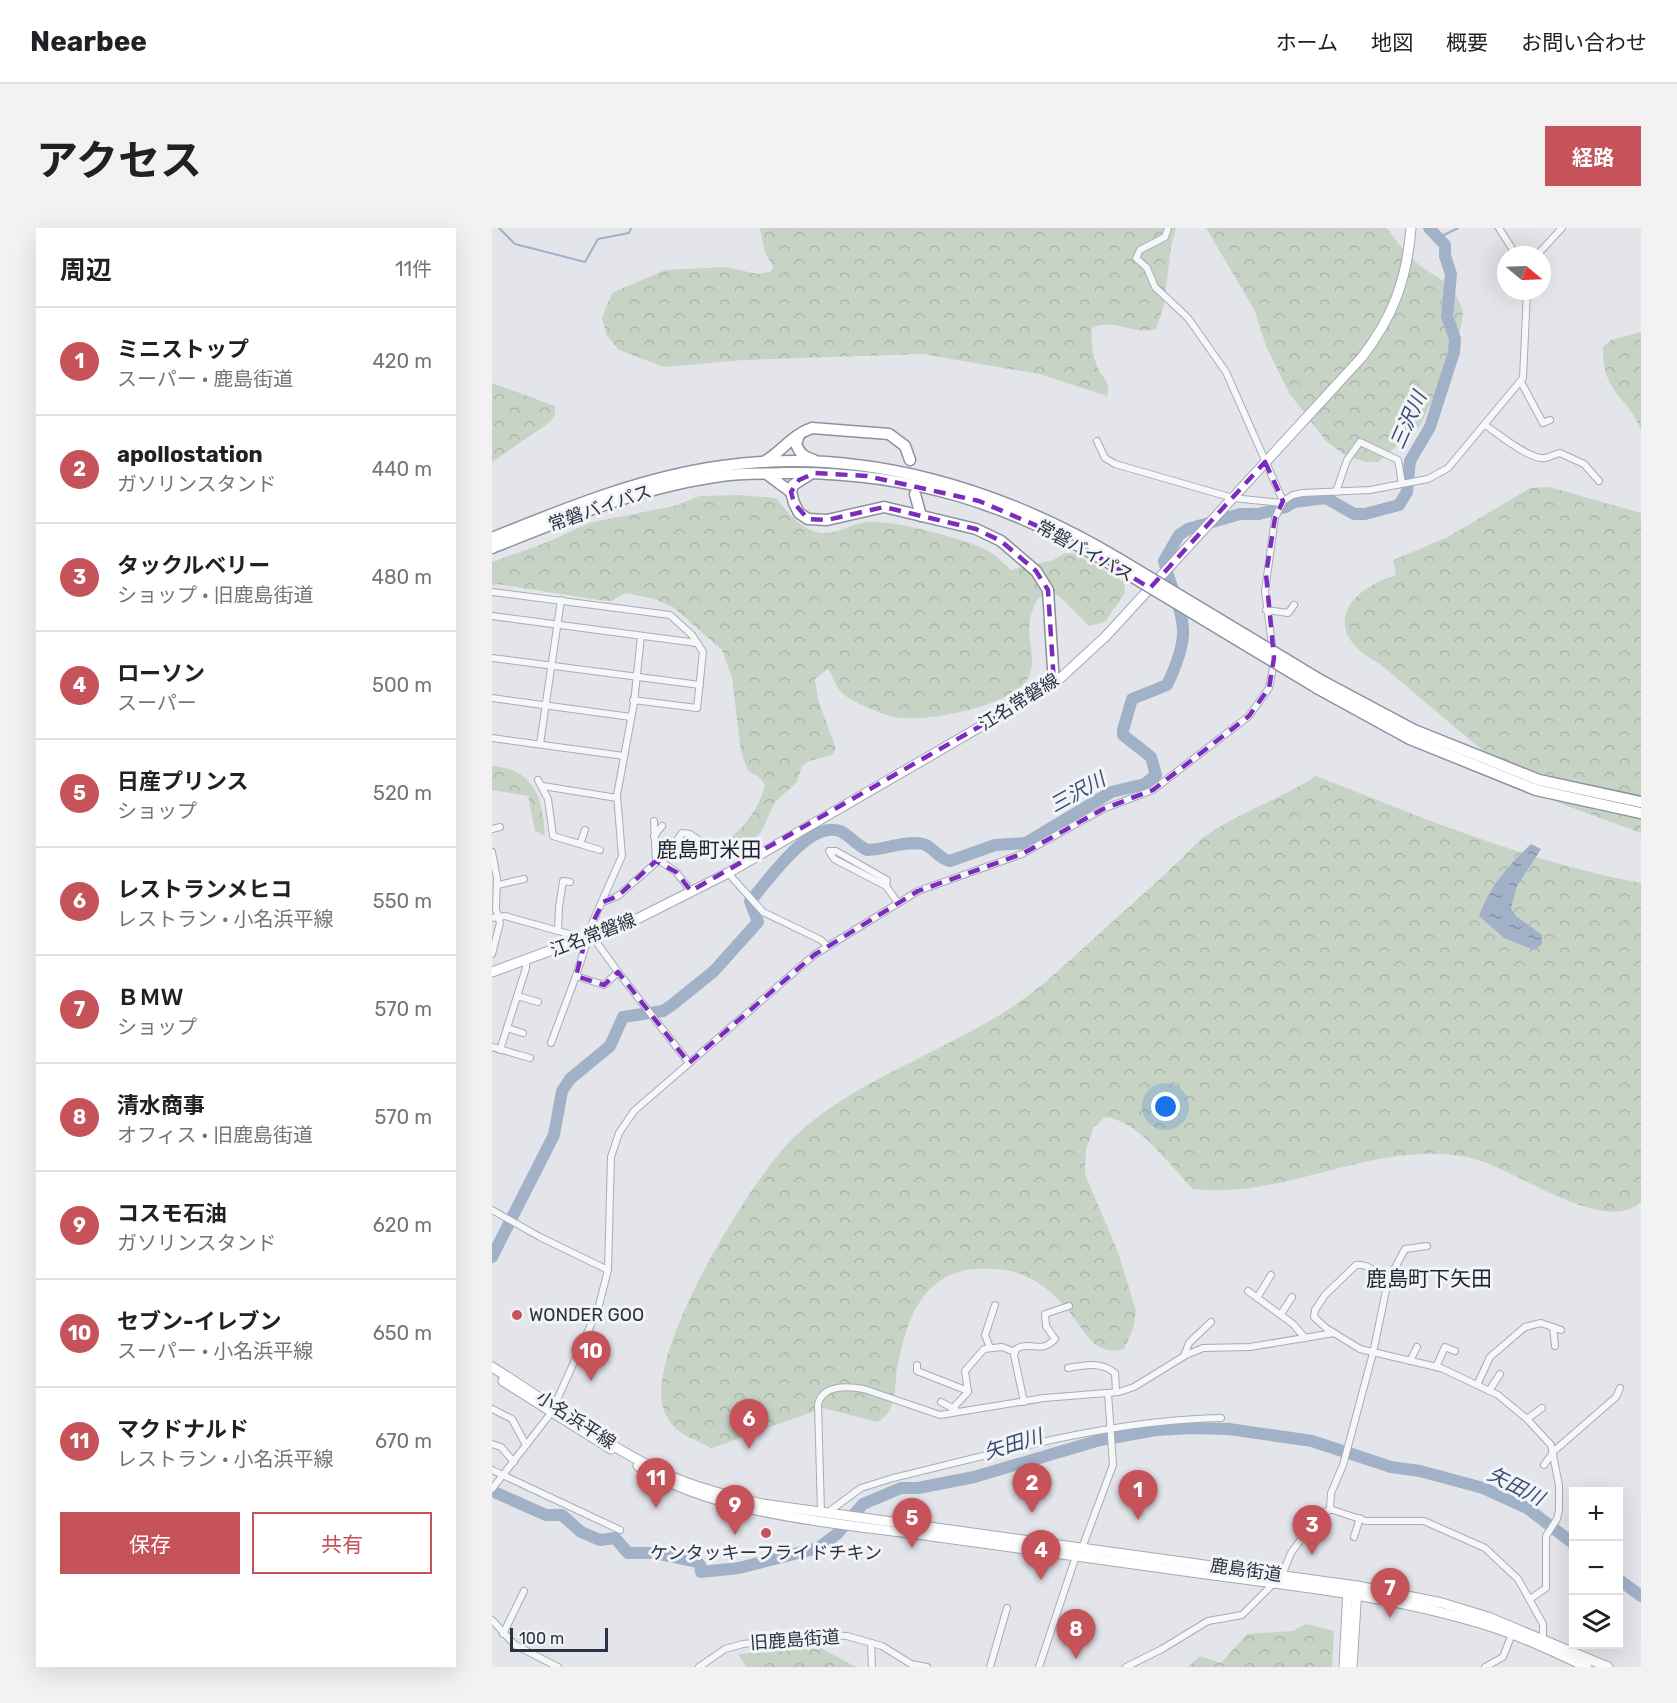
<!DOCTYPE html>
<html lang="ja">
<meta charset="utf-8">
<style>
:root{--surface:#fff;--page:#f2f2f2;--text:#202124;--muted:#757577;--line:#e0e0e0;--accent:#c6525a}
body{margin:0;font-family:Rubik,"Noto Sans JP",sans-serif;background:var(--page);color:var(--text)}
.controls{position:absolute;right:18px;bottom:18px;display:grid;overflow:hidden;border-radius:0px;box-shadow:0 6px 24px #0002}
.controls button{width:54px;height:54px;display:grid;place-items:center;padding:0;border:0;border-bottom:2px solid var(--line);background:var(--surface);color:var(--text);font:30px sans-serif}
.compass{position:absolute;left:1005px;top:18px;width:54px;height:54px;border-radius:50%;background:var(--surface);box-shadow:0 6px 24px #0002;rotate:109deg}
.scale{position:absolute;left:18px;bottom:15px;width:98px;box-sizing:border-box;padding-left:6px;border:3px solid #2c3241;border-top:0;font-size:16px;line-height:21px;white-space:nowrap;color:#2c3241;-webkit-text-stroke:4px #f3f4f8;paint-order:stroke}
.you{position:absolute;left:674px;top:879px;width:21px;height:21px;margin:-15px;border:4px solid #fff;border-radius:50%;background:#1a73e8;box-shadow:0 0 0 9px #1a73e833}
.badge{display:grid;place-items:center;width:39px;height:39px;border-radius:50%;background:var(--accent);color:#fff;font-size:20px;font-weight:700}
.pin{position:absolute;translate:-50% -50px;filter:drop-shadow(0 2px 3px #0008)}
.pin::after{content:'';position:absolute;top:32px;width:21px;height:18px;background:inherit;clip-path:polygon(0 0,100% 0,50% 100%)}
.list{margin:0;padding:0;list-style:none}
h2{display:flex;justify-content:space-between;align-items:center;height:78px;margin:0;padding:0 24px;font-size:26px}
h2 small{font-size:20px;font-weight:400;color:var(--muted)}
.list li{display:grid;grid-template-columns:39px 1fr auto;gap:18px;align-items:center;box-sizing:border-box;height:108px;padding:0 24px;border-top:2px solid var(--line)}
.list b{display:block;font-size:22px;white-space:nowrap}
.list p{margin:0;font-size:20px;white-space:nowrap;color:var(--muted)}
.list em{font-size:20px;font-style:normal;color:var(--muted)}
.actions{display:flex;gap:12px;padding:18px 24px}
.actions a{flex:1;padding:14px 0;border:2px solid var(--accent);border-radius:0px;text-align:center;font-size:21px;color:var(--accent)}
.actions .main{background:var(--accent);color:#fff}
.icon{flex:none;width:33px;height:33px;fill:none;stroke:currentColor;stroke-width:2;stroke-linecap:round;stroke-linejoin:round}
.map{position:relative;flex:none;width:1149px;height:1439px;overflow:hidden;border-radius:0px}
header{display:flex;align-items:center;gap:36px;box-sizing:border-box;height:84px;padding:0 30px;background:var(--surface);border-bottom:2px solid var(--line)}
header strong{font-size:28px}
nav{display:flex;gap:33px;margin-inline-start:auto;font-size:21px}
.intro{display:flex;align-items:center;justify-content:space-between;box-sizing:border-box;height:144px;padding:0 36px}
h1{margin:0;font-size:42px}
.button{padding:15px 27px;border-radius:0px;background:var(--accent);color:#fff;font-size:21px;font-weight:700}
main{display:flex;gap:36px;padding:0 36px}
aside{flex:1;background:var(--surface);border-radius:0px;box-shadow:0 6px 24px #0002}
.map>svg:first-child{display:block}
</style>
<header>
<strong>Nearbee</strong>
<nav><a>ホーム</a><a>地図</a><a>概要</a><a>お問い合わせ</a></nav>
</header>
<div class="intro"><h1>アクセス</h1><a class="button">経路</a></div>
<main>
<aside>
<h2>周辺<small>11件</small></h2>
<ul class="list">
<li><span class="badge">1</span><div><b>ミニストップ</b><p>スーパー · 鹿島街道</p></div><em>420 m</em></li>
<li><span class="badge">2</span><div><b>apollostation</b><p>ガソリンスタンド</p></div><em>440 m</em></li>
<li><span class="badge">3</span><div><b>タックルベリー</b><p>ショップ · 旧鹿島街道</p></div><em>480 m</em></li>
<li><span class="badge">4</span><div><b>ローソン</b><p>スーパー</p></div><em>500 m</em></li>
<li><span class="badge">5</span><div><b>日産プリンス</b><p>ショップ</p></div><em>520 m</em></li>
<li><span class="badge">6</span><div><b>レストランメヒコ</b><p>レストラン · 小名浜平線</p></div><em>550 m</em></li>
<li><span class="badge">7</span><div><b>ＢＭＷ</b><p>ショップ</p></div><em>570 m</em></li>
<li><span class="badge">8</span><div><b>清水商事</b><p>オフィス · 旧鹿島街道</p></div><em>570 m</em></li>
<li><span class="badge">9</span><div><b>コスモ石油</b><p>ガソリンスタンド</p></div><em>620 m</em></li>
<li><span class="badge">10</span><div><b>セブン-イレブン</b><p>スーパー · 小名浜平線</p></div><em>650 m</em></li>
<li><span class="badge">11</span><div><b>マクドナルド</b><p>レストラン · 小名浜平線</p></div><em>670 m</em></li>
</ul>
<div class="actions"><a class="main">保存</a><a>共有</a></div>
</aside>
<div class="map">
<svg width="1149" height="1439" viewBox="0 0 1149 1439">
<defs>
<pattern id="forest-crowns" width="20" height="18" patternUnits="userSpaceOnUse" patternTransform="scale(1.5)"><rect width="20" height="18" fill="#c7d4c5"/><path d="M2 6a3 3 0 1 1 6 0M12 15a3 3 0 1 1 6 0" fill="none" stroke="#abb6aa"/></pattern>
<pattern id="water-ripples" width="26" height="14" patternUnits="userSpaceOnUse" patternTransform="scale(1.5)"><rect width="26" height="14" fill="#a1b1c8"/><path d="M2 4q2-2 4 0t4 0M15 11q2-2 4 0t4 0" fill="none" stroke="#8391a4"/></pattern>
</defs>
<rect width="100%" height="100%" fill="#e3e5ea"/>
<g fill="url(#forest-crowns)">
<path d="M268,0H684L679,18L672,77L664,101C642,108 622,89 600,100C599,112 600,126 605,138C609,149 620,155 615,168L547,146L431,126L251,132L172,139L127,122L115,108L110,90L120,65L173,42L233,39L266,46L278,44L281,39L273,25Z"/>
<polygon points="714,0 895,0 910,20 927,37 960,59 971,82 970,94 961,129 928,198 886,234 874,234 854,228 834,213 797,165 774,118 763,83"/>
<path d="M1149,104V202C1136,167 1110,167 1111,119L1119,112Z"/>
<polygon points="0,155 63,178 63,186 58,194 0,234"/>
<path d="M1057,259L1149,285V605L1067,575L1022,549L888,436C829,405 850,364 904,347L901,332L956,309L1038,260Z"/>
<path d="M247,267L284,270C295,283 304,297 321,303C341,310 354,297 374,294C398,291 477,311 498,324C506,329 512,336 519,342L561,332L573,325L583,326L632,354L633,365L613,394L597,398L566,367L546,370C543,377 539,384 538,392C534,412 546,431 536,450C521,479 423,498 395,487C382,482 359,474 349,464C344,459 341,448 336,441L323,451L326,471L344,521L340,527L317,533L310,538L305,554L282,575L270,603L242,631L234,612C252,602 268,578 273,557L267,549L256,543L249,524L240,450L230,422L181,379L162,371L134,365L119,373L107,372L5,356L0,358V334L53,315L97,295L186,277L207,268Z"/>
<path d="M0,538C42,541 51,570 53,608L43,603L36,568L0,562Z"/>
<path d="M824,548C930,590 1037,634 1149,655V974C1111,1009 1019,937 975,929C881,911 794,972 701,961C678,938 646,892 613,889L602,899L594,921L593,946L626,1024L644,1083L641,1101L632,1121C623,1123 614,1124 606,1118C596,1112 589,1099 582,1090C563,1064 538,1043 504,1041C435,1035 416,1083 405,1141C402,1162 406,1181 386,1194L331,1180L220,1220C200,1210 181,1206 172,1183C150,1127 260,950 301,910C364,850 452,825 523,777C553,757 579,731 606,707C641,675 676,645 709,611C745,585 787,572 824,548Z"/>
<polygon points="814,1396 842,1403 840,1439 696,1439 708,1428 729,1435 755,1406 801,1403"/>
<polygon points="329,1420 364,1439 254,1439 246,1426"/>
</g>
<path fill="url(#water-ripples)" d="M1039,616L1049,621L1025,658L1019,680L1024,688L1050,707V716L1042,722L1012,710L987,688C999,657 1015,639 1039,616Z"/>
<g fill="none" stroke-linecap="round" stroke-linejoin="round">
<g stroke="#a1b1c8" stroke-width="2">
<polyline points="7,0 23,16 93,34 106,11 137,5 139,0"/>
<polyline points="946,10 966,0"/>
</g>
<g stroke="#a1b1c8" stroke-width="12">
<path d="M0,1029L62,907L70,863L78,851L118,818L131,789L171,783L180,777L222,743L266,694L258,673C276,654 316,592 348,603C357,607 365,617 375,622C392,622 414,612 431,616C442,619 446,631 458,633L503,617L534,615L619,564L653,556L664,547L659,529L631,507V502L640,471L675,457C704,396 688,392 672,333L687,307L696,301L748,286H767L794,279L802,274L834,270L862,286H873L907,277L915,264L918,233L938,199L962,124L963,111L955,88L959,46L953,28V17L937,0"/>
<polyline points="0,1263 54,1287 70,1287 89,1304 108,1312 123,1310 136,1325 162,1325 205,1334 208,1337 209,1344 247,1340 326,1320 345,1306 371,1276 409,1260 426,1260 482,1249 608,1212 664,1202 699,1200 737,1201 820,1213 899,1239 928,1243 991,1260 1035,1280 1082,1316"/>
<polyline points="1126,1351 1149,1368"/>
</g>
<g stroke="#a8acb4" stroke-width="8">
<g id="minor">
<polyline points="676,0 673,9 648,22 644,30 655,40 663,59 696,90 734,144 791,273"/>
<polyline points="1007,0 1024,27"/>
<polyline points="1045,27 1070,0"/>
<polyline points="1029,154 1051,195 1058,192"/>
<path d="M993,197C1005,205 1039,233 1053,230C1058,229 1063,226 1068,225L1092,236L1107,253"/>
<polyline points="605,213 613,230 623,236 741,270 790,275"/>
<polyline points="844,264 855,232 868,214 906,232 910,255"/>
<polyline points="0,364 178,387 200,407 211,424 205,480 141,472"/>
<polyline points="774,382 796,385 802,377"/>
<polyline points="0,388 205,415"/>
<polyline points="149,408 142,475 125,567 130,628 98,700 100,708 126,744 197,835"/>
<polyline points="781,424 773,363 783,290 791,273 801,267 810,265 878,262 936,251 956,240 1031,150 1035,63"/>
<polyline points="0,430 208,457"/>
<polyline points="0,470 139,489"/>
<polyline points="0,510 132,528"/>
<polyline points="48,516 69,372"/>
<polyline points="46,552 56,571 61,608 108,622"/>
<polyline points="51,558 125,570"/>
<polyline points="162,593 164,633"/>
<polyline points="0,601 8,599"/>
<polyline points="162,608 170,598"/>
<polyline points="88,616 93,602"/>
<polyline points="0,624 5,650 4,681 8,695 0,726"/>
<polyline points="170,634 190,605 198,606 215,618"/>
<polyline points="236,645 271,684 329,712 335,718"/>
<polyline points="6,657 32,651"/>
<polyline points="394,658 395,652 344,623 337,623 342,631 394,658 406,675"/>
<polyline points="111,674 126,668 167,632 184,644 199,663"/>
<polyline points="0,690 13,688 77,706 80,716"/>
<polyline points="66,703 67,679 71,653 78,654"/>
<polyline points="84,748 94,717 94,710"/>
<polyline points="25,768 46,774"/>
<polyline points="15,800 31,805"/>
<polyline points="59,815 84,748 112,757 126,744"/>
<polyline points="0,819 38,830"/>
<polyline points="8,822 34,740 34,732"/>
<polyline points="0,982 48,1009 116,1042"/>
<polyline points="902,1044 917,1052"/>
<path d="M898,1049C885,1048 877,1035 864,1037L833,1067L823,1082L822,1089L834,1100L868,1121L949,1140L1006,1167L1035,1191L1059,1217L1067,1257V1282L1065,1291L1054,1308V1360L1038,1371"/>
<polyline points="756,1063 801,1096 813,1110"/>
<polyline points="765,1070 779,1047"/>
<polyline points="789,1086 800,1069"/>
<polyline points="1061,1099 1063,1118"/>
<polyline points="498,1120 493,1107 503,1077"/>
<polyline points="692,1128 697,1115 719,1094"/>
<polyline points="918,1133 925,1119"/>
<polyline points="425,1137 425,1143 476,1163"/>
<polyline points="944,1139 953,1119 963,1123"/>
<path d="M576,1140C592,1137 609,1133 623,1145L624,1164"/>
<polyline points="985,1157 998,1129 1033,1099 1049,1095 1069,1102"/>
<polyline points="997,1163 1008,1146"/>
<polyline points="449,1174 464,1182"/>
<path d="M532,1174L522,1127L524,1121C540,1112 548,1127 563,1111L554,1098L553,1086L577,1078"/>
<polyline points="461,1180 476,1164 473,1143 492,1121 510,1119 523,1124"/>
<polyline points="0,1181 20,1191 34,1217"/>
<polyline points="1035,1191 1050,1180"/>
<polyline points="0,1216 9,1219 22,1234"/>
<polyline points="1052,1237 1062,1223 1124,1169 1128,1160"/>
<polyline points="0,1242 128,1302"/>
<polyline points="0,1261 59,1185 106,1081 116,1042 119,929 127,905 142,883 322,727 426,663 530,626 611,581 661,562 757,488 777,460 782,435"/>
<polyline points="838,1281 839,1265 851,1237 881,1125 896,1053 913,1021 935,1018"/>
<path d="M329,1284L326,1176C331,1157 355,1158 372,1161L448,1187L552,1170L627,1164L642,1159L694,1127L711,1120L758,1119L842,1105"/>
<path d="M335,1285L369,1260L401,1250C509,1224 618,1192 729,1190"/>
<polyline points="862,1309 868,1290"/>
<polyline points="590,1320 621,1237 616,1165"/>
<polyline points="0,1392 23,1417 66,1439"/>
<polyline points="11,1406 32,1363"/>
<polyline points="379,1415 380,1439"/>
<polyline points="207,1439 233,1421 251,1416 336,1407 355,1408 390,1418 419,1436 435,1439"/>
<polyline points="498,1439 515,1380"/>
<polyline points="547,1439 584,1328"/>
<polyline points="634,1439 670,1421 716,1393 750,1387 790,1347 799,1325 823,1292 838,1281 874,1293 932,1293 993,1320 1026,1351 1051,1396 1051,1410"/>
<polyline points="993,1439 1011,1429 1020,1406"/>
</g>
</g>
<g stroke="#a8acb4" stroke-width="11">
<g id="secondary">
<polyline points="852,1439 856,1361"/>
<polyline points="860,1439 865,1360"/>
</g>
</g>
<g stroke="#a3a9b5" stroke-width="11">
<g id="primary">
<path d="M0,744L147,690L236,645L562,456L614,408L870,129C901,89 915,51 919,0"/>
<path d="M0,1139C56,1174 110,1215 169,1244C201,1259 236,1268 270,1276L865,1358L950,1375L996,1389L1116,1439"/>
<polyline points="11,1153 119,1221"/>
<path d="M146,1238C228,1288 345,1295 439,1308C533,1321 627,1334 721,1347C811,1359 903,1369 991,1396C1027,1407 1061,1423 1095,1439"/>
</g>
</g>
<g stroke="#8c92a0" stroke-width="13">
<g id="trunk">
<path d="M307,207L304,216C308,226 312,229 322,232"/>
<path d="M272,234C289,224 301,206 320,200L397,206L413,218L418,232"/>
<polyline points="276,247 299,264"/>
<polyline points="317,247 301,257 299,264 302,275 307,285 316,291 335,292 392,279 484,301 509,313 544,343 556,362 562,456"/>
<polyline points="423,266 429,288"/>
<path d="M0,310C74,280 150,249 230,238C370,218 509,260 629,332"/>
<path d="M0,320C75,290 149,259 229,248C250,245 272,246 293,245C416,243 519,276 624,339"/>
<polyline points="830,453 922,502 1047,552 1149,574"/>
<polyline points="825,460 918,511 1044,562 1149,585"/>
</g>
</g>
<use href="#minor" stroke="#f6f7f9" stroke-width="6"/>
<use href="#secondary" stroke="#fff" stroke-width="9"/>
<use href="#primary" stroke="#fff" stroke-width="9"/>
<use href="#trunk" stroke="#fff" stroke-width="10"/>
<g stroke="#8c92a0" stroke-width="13" stroke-linecap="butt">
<g id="trunk-bridge">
<polyline points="629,332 830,453"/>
<polyline points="624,339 825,460"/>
</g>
</g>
<use href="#trunk-bridge" stroke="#fff" stroke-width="10"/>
</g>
<path fill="none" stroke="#7b2cbf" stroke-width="4.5" stroke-dasharray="12 8" stroke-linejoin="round" d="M773,234L791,273L783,290L774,346L782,430L777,460L757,488L661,562L611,581L530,626L426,663L322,727L197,835L126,744L112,757L84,748L94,710L100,708L98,700L111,674L126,668L164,633L184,644L199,663L562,456L556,362L544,343L509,313L484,301L392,279L335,292L316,291L302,275L299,264L307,252L323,245L375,248L487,273L578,312L658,360Z"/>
<g fill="#c6525a" stroke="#f3f4f8" stroke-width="2">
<circle cx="25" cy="1087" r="6"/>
<circle cx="274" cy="1305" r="6"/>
</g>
<g text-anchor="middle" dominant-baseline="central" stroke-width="6" stroke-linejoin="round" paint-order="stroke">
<g font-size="18" fill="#2c3241" stroke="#f3f4f8">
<text transform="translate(108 280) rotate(-19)">常磐バイパス</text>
<text transform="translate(593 323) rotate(29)">常磐バイパス</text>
<text transform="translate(527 474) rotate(-32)">江名常磐線</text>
<text transform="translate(101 707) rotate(-21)">江名常磐線</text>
<text transform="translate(84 1192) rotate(33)">小名浜平線</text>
<text transform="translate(754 1342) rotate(8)">鹿島街道</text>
<text transform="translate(303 1412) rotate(-4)">旧鹿島街道</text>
</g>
<g font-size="18" fill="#2c3241" stroke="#f3f4f8" text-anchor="start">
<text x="37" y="1087">WONDER GOO</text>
<text x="274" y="1325" text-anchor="middle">ケンタッキーフライドチキン</text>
</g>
<g font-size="20" font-style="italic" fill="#394e73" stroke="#f3f4f8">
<text transform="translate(916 192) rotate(-66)">三沢川</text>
<text transform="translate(585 564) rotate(-29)">三沢川</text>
<text transform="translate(521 1216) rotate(-17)">矢田川</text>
<text transform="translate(1024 1258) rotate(27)">矢田川</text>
</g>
<g font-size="21" fill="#1e2332" stroke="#f3f4f8">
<text x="217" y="621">鹿島町米田</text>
<text x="937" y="1050">鹿島町下矢田</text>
</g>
</g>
</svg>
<div class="controls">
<button>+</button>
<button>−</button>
<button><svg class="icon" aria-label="layers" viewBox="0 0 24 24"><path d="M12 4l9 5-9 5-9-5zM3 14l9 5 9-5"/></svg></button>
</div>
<svg class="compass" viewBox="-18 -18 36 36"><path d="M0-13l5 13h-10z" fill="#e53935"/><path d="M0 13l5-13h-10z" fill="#757577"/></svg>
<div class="scale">100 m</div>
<div class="you"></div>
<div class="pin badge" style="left:646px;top:1292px">1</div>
<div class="pin badge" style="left:540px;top:1285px">2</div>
<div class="pin badge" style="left:820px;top:1327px">3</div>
<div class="pin badge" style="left:549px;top:1352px">4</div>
<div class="pin badge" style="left:420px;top:1320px">5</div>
<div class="pin badge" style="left:257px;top:1221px">6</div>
<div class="pin badge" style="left:898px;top:1390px">7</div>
<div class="pin badge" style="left:584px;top:1431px">8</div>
<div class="pin badge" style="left:243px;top:1307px">9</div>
<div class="pin badge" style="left:99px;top:1153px">10</div>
<div class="pin badge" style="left:164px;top:1280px">11</div>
</div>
</main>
